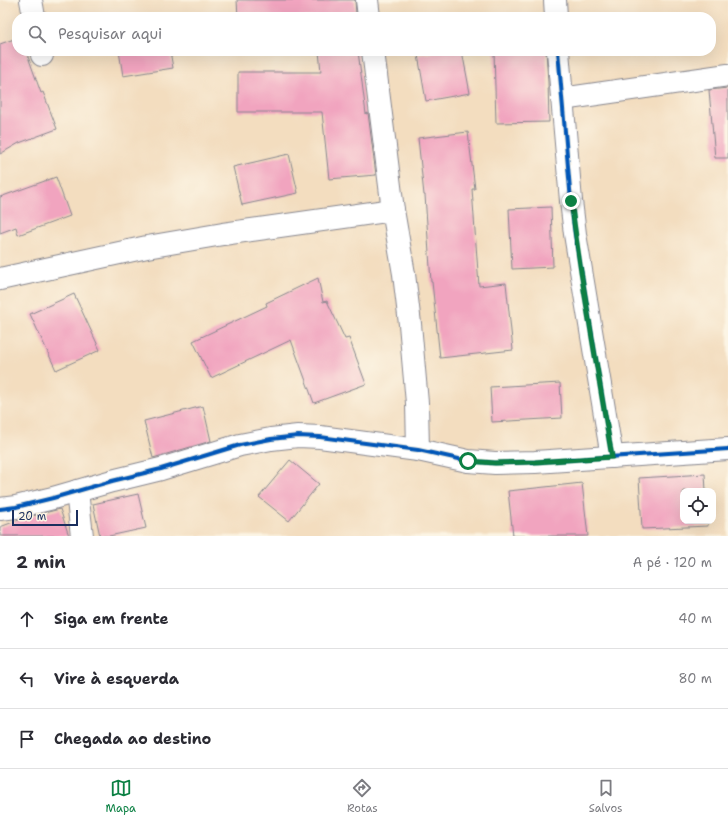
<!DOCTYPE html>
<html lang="pt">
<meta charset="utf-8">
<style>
:root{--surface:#fff;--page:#f2f2f3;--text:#2b2b33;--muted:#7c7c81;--line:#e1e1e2;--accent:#0b8043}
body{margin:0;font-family:"Shantell Sans",sans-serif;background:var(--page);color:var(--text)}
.controls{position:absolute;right:12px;bottom:12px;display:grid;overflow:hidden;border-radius:8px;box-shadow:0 4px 16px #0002}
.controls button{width:36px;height:36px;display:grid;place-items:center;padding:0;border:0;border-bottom:1px solid var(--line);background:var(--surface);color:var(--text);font:20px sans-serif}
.scale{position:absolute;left:12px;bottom:10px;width:66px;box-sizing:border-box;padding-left:4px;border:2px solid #1b2f5e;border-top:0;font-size:11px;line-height:14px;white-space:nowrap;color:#1b2f5e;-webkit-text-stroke:3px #fcf5e5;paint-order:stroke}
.stop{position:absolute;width:12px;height:12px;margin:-9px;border:3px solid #0b8043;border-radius:50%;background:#fff}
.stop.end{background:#0b8043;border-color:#fff;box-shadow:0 1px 4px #0008}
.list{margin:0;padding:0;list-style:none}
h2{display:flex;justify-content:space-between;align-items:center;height:52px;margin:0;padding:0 16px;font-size:17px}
h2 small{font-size:13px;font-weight:400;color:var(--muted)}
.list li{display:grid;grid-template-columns:26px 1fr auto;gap:12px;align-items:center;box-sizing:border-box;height:60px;padding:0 16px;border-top:1px solid var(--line)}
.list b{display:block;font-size:15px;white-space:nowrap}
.list em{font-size:13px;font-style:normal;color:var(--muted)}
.icon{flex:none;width:22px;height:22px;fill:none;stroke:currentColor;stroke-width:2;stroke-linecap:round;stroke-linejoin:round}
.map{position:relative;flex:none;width:728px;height:536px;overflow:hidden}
.search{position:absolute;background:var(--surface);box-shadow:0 4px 16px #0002;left:12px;right:12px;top:12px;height:44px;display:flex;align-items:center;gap:10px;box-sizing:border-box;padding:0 14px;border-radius:16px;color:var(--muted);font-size:15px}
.sheet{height:232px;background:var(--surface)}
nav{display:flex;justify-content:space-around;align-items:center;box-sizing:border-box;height:56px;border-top:1px solid var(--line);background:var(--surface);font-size:11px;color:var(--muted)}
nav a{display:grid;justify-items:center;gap:2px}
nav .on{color:var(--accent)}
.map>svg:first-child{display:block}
</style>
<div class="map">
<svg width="728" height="536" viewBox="0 0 728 536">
<rect width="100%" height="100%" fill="#fcf5e5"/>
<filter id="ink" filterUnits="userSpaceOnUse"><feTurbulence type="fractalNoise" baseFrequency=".025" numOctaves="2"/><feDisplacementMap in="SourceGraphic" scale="8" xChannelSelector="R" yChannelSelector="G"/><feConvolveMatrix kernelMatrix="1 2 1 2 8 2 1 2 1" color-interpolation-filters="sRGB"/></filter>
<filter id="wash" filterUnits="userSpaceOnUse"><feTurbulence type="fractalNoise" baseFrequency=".012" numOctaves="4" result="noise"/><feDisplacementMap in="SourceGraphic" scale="16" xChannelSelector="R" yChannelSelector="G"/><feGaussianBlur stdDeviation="0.9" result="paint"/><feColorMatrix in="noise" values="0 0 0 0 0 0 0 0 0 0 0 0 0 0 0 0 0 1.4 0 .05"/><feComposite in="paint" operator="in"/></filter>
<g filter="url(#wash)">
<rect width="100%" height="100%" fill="#f3ddbf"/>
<g id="blocks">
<g fill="#f1a4bf">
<polygon points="237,0 355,0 356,14 332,17 238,17"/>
<polygon points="17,38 17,51 26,51 41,93 43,92 57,129 19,143 0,154 0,44"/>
<polygon points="119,51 170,51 173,68 123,76"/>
<polygon points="319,51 358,51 366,114 368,113 376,175 329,179 322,112 238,112 238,72 321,72"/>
<polygon points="442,51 462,51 470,93 426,101 418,55"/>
<polygon points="494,51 546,51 548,82 549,122 496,123"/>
<polygon points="728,88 728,158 715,158 709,90"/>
<polygon points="468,132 475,189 472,189 479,286 506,283 513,350 440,358 432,282 431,282 425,195 424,195 418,138"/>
<polygon points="289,154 298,193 242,205 233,167"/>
<polygon points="56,177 70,216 18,235 16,227 0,233 0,197"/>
<polygon points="551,207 553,267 512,269 509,209"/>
<polygon points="318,278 323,302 327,301 345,339 349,338 366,384 314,403 291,340 211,378 193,341 267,306 266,303"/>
<polygon points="74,294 100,350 56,370 30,314"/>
<polygon points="560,383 562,418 492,422 490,387"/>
<polygon points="203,406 211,441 153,458 144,421"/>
<polygon points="290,460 319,484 289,521 259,497"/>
<polygon points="705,474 706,491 683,491 683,521 708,521 708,526 642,529 639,478"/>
<polygon points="582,483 588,536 513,536 508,491"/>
<polygon points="138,494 146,528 109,536 100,536 93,504"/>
<polygon points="60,509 69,536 0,536 0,527 24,518"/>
</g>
</g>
</g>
<g filter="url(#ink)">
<use href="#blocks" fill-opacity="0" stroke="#87868e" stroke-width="1"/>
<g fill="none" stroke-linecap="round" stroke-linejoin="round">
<g stroke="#87868e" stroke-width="24">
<g id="street">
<polyline points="31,0 34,17"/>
<polyline points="367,0 369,17"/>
<polyline points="555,0 556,17"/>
<polyline points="42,51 42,55"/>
<polyline points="373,51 393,210 404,274 410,324 417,403 418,450"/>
<polyline points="558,51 571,201 575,234 612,457"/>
<polyline points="562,99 728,75"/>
<polyline points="0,279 147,247 223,234 393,210"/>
<polyline points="77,491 82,536"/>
<polyline points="0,509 16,507 53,498 112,481 161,469 240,445 271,439 298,436 320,437 418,450 468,461 495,463 535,462 728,449"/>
</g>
</g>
<use href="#street" stroke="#fff" stroke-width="22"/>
<g stroke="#fcf5e5" stroke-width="6">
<g id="cycleway">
<polyline points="558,51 571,201 575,234 612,457"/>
<polyline points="0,509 16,507 53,498 112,481 161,469 240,445 271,439 298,436 320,437 418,450 468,461 495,463 535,462 728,449"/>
</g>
</g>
<use href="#cycleway" stroke="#0057b8" stroke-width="4"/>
</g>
</g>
<g fill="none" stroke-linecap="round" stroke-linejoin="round" filter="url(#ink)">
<polyline stroke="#0b8043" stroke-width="5" points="468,461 495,463 535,462 612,457 581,272 571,201"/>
</g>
</svg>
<div class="controls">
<button><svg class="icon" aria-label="locate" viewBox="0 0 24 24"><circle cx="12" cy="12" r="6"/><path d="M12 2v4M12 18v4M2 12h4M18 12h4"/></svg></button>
</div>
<div class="scale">20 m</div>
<div class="stop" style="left:468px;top:461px"></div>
<div class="stop end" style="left:571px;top:201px"></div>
<div class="search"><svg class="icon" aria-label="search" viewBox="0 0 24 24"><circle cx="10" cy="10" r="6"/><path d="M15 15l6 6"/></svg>Pesquisar aqui</div>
</div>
<section class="sheet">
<h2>2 min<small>A pé · 120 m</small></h2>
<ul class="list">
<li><svg class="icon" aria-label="ahead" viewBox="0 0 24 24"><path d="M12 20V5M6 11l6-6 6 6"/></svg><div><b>Siga em frente</b></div><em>40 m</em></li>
<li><svg class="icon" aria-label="left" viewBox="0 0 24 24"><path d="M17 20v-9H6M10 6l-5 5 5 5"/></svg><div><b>Vire à esquerda</b></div><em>80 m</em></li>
<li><svg class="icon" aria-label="arrive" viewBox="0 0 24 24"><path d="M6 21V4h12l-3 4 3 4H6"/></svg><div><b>Chegada ao destino</b></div></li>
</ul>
</section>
<nav>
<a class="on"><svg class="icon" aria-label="map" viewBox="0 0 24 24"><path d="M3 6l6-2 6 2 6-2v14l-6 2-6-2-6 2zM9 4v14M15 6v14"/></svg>Mapa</a>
<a><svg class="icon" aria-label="directions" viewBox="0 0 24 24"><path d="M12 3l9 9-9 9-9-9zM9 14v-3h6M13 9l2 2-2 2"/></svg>Rotas</a>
<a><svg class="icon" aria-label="saved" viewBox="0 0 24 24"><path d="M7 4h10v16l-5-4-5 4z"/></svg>Salvos</a>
</nav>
